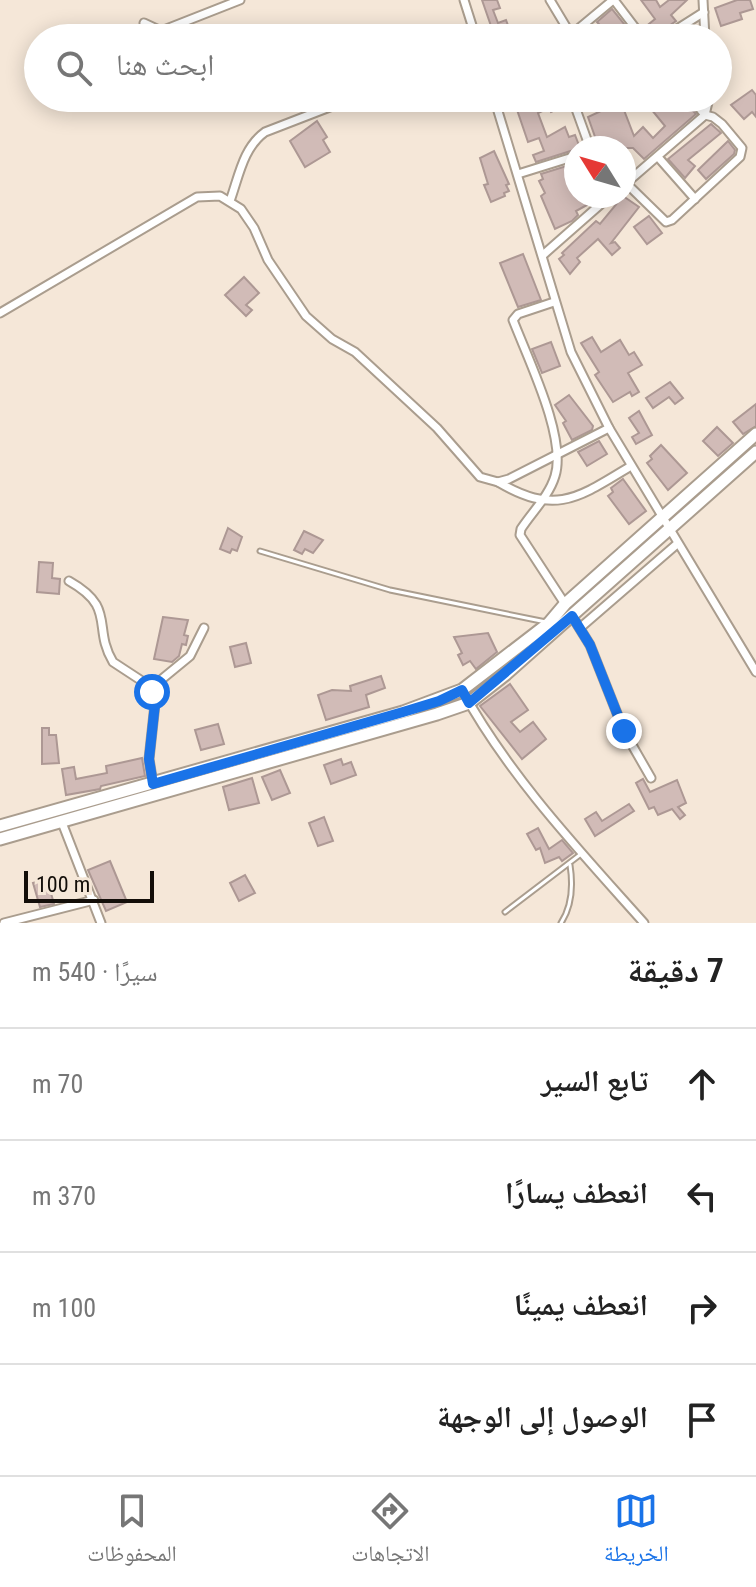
<!DOCTYPE html>
<html lang="ar">
<meta charset="utf-8">
<style>
:root{--surface:#fff;--page:#f6f6f6;--text:#222;--muted:#767676;--line:#e0e0e0;--accent:#1a73e8}
body{margin:0;font-family:"Roboto Condensed","Noto Naskh Arabic",sans-serif;background:var(--page);color:var(--text);direction:rtl}
.compass{position:absolute;left:564px;top:136px;width:72px;height:72px;border-radius:50%;background:var(--surface);box-shadow:0 4px 20px #0003;rotate:307deg}
.scale{position:absolute;left:24px;bottom:20px;width:130px;box-sizing:border-box;padding-left:8px;border:4px solid #130e09;border-top:0;font-size:22px;line-height:28px;white-space:nowrap;color:#130e09;-webkit-text-stroke:6px #f5e7d8;paint-order:stroke}
.stop{position:absolute;width:24px;height:24px;margin:-18px;border:6px solid #1a73e8;border-radius:50%;background:#fff}
.stop.end{background:#1a73e8;border-color:#fff;box-shadow:0 2px 8px #0008}
.list{margin:0;padding:0;list-style:none}
h2{display:flex;justify-content:space-between;align-items:center;height:104px;margin:0;padding:0 32px;font-size:34px}
h2 small{font-size:26px;font-weight:400;color:var(--muted)}
.list li{display:grid;grid-template-columns:52px 1fr auto;gap:24px;align-items:center;box-sizing:border-box;height:112px;padding:0 32px;border-top:2px solid var(--line)}
.list b{display:block;font-size:30px;white-space:nowrap}
.list em{font-size:26px;font-style:normal;color:var(--muted)}
.icon{flex:none;width:44px;height:44px;fill:none;stroke:currentColor;stroke-width:2;stroke-linecap:round;stroke-linejoin:round}
.map{position:relative;flex:none;width:756px;height:923px;overflow:hidden;direction:ltr}
.search{position:absolute;background:var(--surface);box-shadow:0 4px 20px #0003;left:24px;right:24px;top:24px;height:88px;display:flex;align-items:center;gap:20px;box-sizing:border-box;padding:0 28px;border-radius:44px;color:var(--muted);font-size:30px}
.sheet{height:552px;background:var(--surface)}
nav{display:flex;justify-content:space-around;align-items:center;box-sizing:border-box;height:112px;border-top:2px solid var(--line);background:var(--surface);font-size:22px;color:var(--muted)}
nav a{display:grid;justify-items:center;gap:4px}
nav .on{color:var(--accent)}
.map>svg:first-child{display:block}
</style>
<div class="map">
<svg width="756" height="923" viewBox="0 0 756 923">
<rect width="100%" height="100%" fill="#f5e7d8"/>
<g fill="#d1bbb7" stroke="#ad9894" stroke-width="2">
<polygon points="482,0 497,0 500,8 493,10 498,23 506,20 510,31 492,38 488,27 491,26"/>
<polygon points="641,0 656,0 660,7 669,0 687,0 671,15 676,21 659,33 657,38 649,38 644,28 655,19"/>
<polygon points="737,0 750,0 753,9 740,13 742,19 721,26 715,8"/>
<polygon points="612,9 625,25 618,31 614,26 607,33 597,22"/>
<polygon points="752,90 756,95 756,117 752,112 744,119 731,105"/>
<polygon points="513,98 564,98 567,105 551,112 549,108 538,113 547,137 565,127 569,137 575,135 580,148 536,162 533,155 544,151 539,138 528,142"/>
<polygon points="595,98 640,98 624,110 634,136 643,127 653,138 665,126 642,98 681,98 696,114 644,159 633,148 599,148 588,117 601,111"/>
<polygon points="317,121 327,137 323,140 330,152 305,167 290,141"/>
<polygon points="711,124 721,133 688,160 695,166 685,178 668,159"/>
<polygon points="728,141 735,150 734,154 706,179 698,170"/>
<polygon points="494,151 509,184 506,185 509,191 504,193 505,196 491,202 484,185 488,184 480,158"/>
<polygon points="576,163 576,196 596,196 585,201 587,205 576,211 578,215 572,221 555,229 541,196 545,193 539,181 543,179 541,174"/>
<polygon points="623,196 639,207 611,243 615,242 620,248 612,255 598,239 577,258 580,262 570,274 559,259 564,255 562,253 596,221 600,224"/>
<polygon points="649,216 662,233 647,244 634,227"/>
<polygon points="523,254 541,300 518,307 500,263"/>
<polygon points="244,277 259,293 246,305 252,310 246,316 225,295"/>
<polygon points="592,337 601,352 620,340 629,355 634,352 642,365 628,373 639,392 632,396 630,392 613,402 595,375 599,372 581,343"/>
<polygon points="551,342 560,366 542,373 532,349"/>
<polygon points="670,382 683,398 675,404 669,397 653,408 646,398"/>
<polygon points="569,395 593,426 592,430 572,440 563,423 566,421 555,405"/>
<polygon points="756,404 756,426 743,434 733,422"/>
<polygon points="639,411 652,435 636,444 632,437 639,433 629,418"/>
<polygon points="717,427 733,443 718,456 703,441"/>
<polygon points="599,441 607,454 587,466 578,452"/>
<polygon points="661,445 687,473 668,490 647,463 652,459 650,456"/>
<polygon points="623,479 646,511 629,524 608,496 613,492 611,488"/>
<polygon points="228,528 242,537 237,551 232,549 230,553 220,549"/>
<polygon points="304,531 323,540 313,553 305,549 302,554 294,550"/>
<polygon points="39,562 53,563 52,578 60,579 59,594 37,592"/>
<polygon points="163,617 188,620 184,635 188,636 186,645 182,644 179,656 172,662 154,659"/>
<polygon points="488,633 497,652 476,669 470,661 463,665 458,655 462,653 454,637"/>
<polygon points="246,643 251,663 235,667 230,647"/>
<polygon points="381,676 385,688 366,695 369,707 326,720 318,695 332,690 351,691 350,686"/>
<polygon points="510,684 528,710 511,722 520,732 533,722 546,739 522,759 480,706"/>
<polygon points="218,724 224,744 201,750 195,730"/>
<polygon points="42,728 49,728 49,735 56,735 59,763 42,764"/>
<polygon points="142,758 145,776 101,786 100,789 66,795 62,769 74,767 76,779 107,773 106,766"/>
<polygon points="341,759 343,765 351,762 356,775 331,784 324,765"/>
<polygon points="280,770 290,793 272,800 262,777"/>
<polygon points="252,778 259,803 229,810 223,787"/>
<polygon points="643,779 650,792 677,780 686,803 678,807 685,815 680,819 672,809 658,815 654,807 649,809 636,783"/>
<polygon points="629,804 634,811 595,836 585,819 596,812 602,821"/>
<polygon points="324,817 333,841 318,846 309,823"/>
<polygon points="538,828 549,849 562,840 573,853 562,861 559,857 545,863 540,848 536,850 527,834"/>
<polygon points="110,861 127,902 106,911 88,870"/>
<polygon points="245,875 255,893 239,901 230,883"/>
<polygon points="47,879 54,904 40,907 33,883"/>
</g>
<g fill="none" stroke-linecap="round" stroke-linejoin="round">
<g stroke="#aa9d8e" stroke-width="7">
<g id="lane">
<polyline points="260,551 390,590 546,622"/>
<polyline points="505,912 581,854"/>
<path d="M561,923C572,906 573,884 570,865"/>
</g>
</g>
<g stroke="#aa9d8e" stroke-width="11">
<g id="street">
<polyline points="464,0 476,38"/>
<polyline points="550,0 571,35 613,0"/>
<polyline points="614,0 643,38"/>
<polyline points="703,0 705,38"/>
<polyline points="144,23 161,31 240,0"/>
<polyline points="663,38 704,12"/>
<polyline points="494,98 571,352 609,428 756,672"/>
<polyline points="572,98 590,148"/>
<polyline points="658,157 695,199"/>
<polyline points="518,174 576,156"/>
<polyline points="626,183 666,222 672,220 740,157 742,148 722,124 713,117 705,115 691,98"/>
<polyline points="624,185 705,115 709,98"/>
<path d="M230,201C239,176 243,148 265,132L353,98"/>
<polyline points="543,255 610,196"/>
<path d="M554,302L518,314L513,320C528,359 567,438 555,476C549,496 532,512 521,529L520,535L565,604"/>
<polyline points="0,313 197,197 220,196 241,209 254,228 268,260 306,316 332,339 355,352 437,428 480,477 498,482 509,479 609,428"/>
<path d="M498,482C556,516 578,498 631,466"/>
<path d="M69,581C117,608 92,627 113,662L145,683L152,692L155,704L149,759L153,784"/>
<polyline points="572,616 590,645 624,731 651,778"/>
<polyline points="581,627 677,544"/>
<path d="M462,690C509,776 579,850 644,923"/>
<polyline points="156,701 162,679 190,656 204,628"/>
<polyline points="61,820 101,923"/>
<polyline points="4,923 94,900"/>
</g>
</g>
<g stroke="#aa9d8e" stroke-width="15">
<g id="primary">
<polyline points="0,826 403,712 462,690 549,623 565,604 756,434"/>
<polyline points="0,839 437,714 469,703 506,674 756,452"/>
</g>
</g>
<use href="#lane" stroke="#fff" stroke-width="3"/>
<use href="#street" stroke="#fff" stroke-width="7"/>
<use href="#primary" stroke="#fff" stroke-width="11"/>
</g>
<g fill="none" stroke-linecap="round" stroke-linejoin="round">
<polyline stroke="#1a73e8" stroke-width="10" points="152,692 155,704 149,759 153,784 403,712 439,701 462,690 469,703 572,616 590,645 624,731"/>
</g>
</svg>
<svg class="compass" viewBox="-18 -18 36 36"><path d="M0-13l5 13h-10z" fill="#e53935"/><path d="M0 13l5-13h-10z" fill="#767676"/></svg>
<div class="scale">100 m</div>
<div class="stop" style="left:152px;top:692px"></div>
<div class="stop end" style="left:624px;top:731px"></div>
<div class="search"><svg class="icon" aria-label="search" viewBox="0 0 24 24"><circle cx="10" cy="10" r="6"/><path d="M15 15l6 6"/></svg>ابحث هنا</div>
</div>
<section class="sheet">
<h2>7 دقيقة<small>سيرًا · 540 m</small></h2>
<ul class="list">
<li><svg class="icon" aria-label="ahead" viewBox="0 0 24 24"><path d="M12 20V5M6 11l6-6 6 6"/></svg><div><b>تابع السير</b></div><em>70 m</em></li>
<li><svg class="icon" aria-label="left" viewBox="0 0 24 24"><path d="M17 20v-9H6M10 6l-5 5 5 5"/></svg><div><b>انعطف يسارًا</b></div><em>370 m</em></li>
<li><svg class="icon" aria-label="right" viewBox="0 0 24 24"><path d="M7 20v-9h11M14 6l5 5-5 5"/></svg><div><b>انعطف يمينًا</b></div><em>100 m</em></li>
<li><svg class="icon" aria-label="arrive" viewBox="0 0 24 24"><path d="M6 21V4h12l-3 4 3 4H6"/></svg><div><b>الوصول إلى الوجهة</b></div></li>
</ul>
</section>
<nav>
<a class="on"><svg class="icon" aria-label="map" viewBox="0 0 24 24"><path d="M3 6l6-2 6 2 6-2v14l-6 2-6-2-6 2zM9 4v14M15 6v14"/></svg>الخريطة</a>
<a><svg class="icon" aria-label="directions" viewBox="0 0 24 24"><path d="M12 3l9 9-9 9-9-9zM9 14v-3h6M13 9l2 2-2 2"/></svg>الاتجاهات</a>
<a><svg class="icon" aria-label="saved" viewBox="0 0 24 24"><path d="M7 4h10v16l-5-4-5 4z"/></svg>المحفوظات</a>
</nav>
